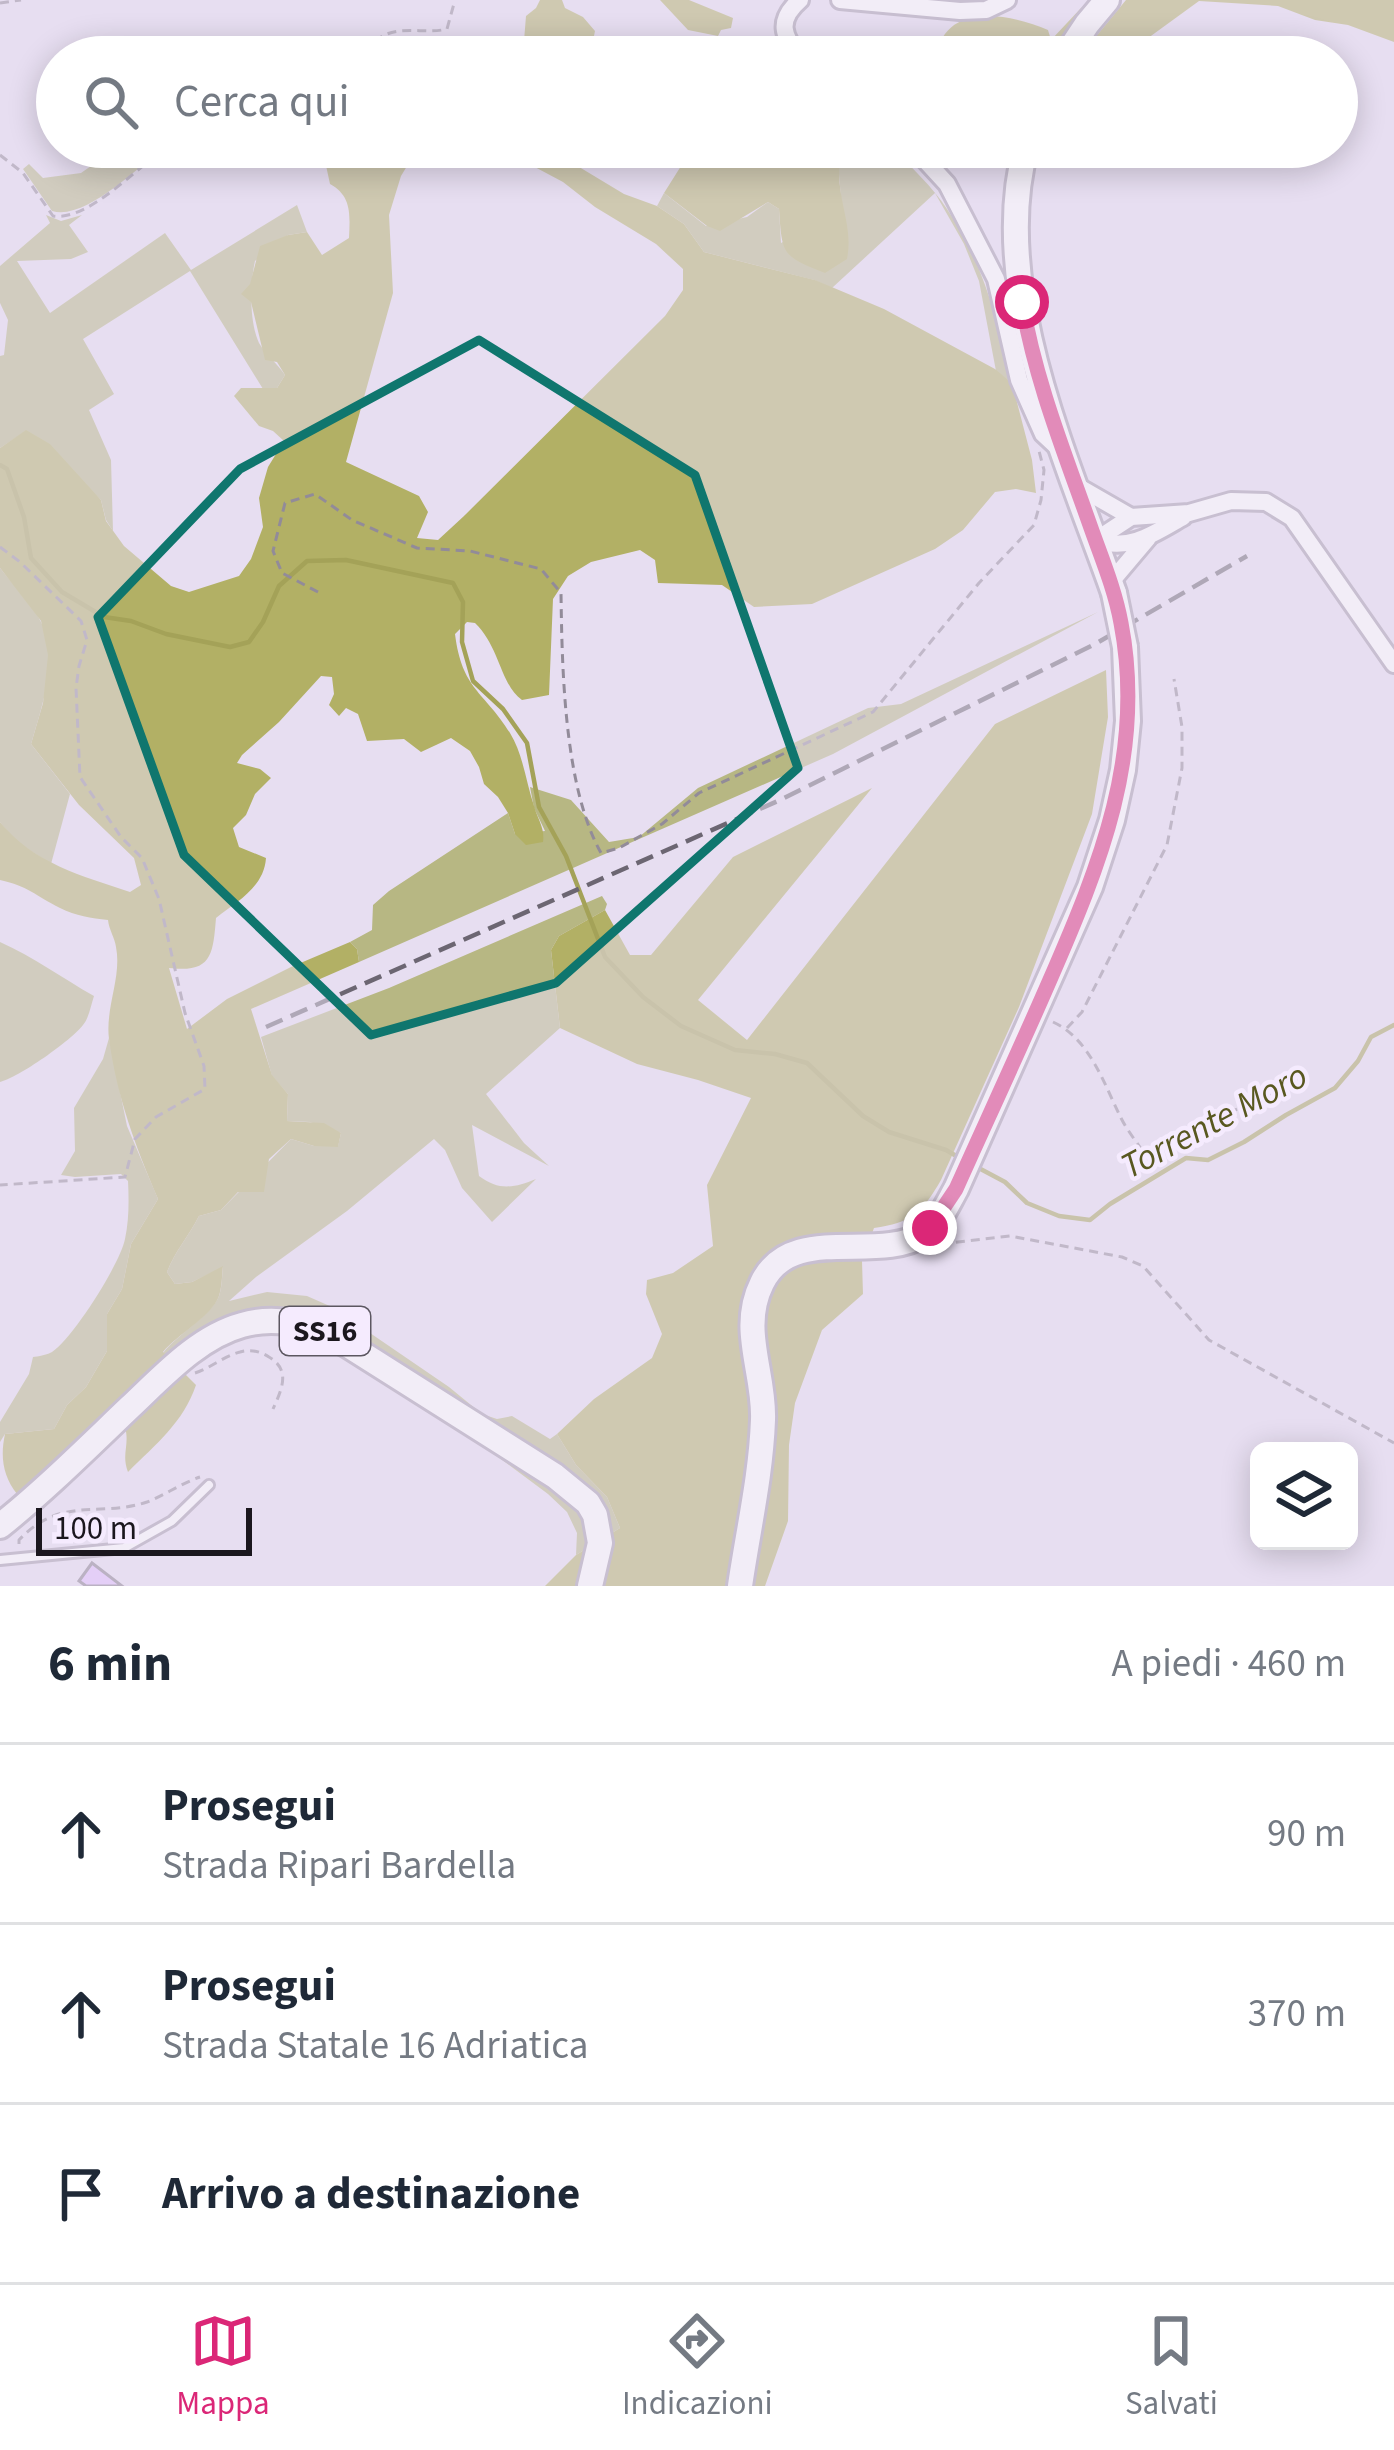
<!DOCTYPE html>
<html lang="it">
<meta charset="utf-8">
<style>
:root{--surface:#fff;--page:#f2f2f3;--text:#1f2937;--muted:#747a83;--line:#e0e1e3;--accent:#db2777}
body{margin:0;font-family:"Source Sans 3",sans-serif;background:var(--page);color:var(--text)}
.controls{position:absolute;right:36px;bottom:36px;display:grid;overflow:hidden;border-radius:18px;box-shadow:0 6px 30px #0003}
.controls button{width:108px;height:108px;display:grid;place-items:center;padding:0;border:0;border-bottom:3px solid var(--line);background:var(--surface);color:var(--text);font:60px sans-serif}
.scale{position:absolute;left:36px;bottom:30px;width:216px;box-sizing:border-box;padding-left:12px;border:6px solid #1b171e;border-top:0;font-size:33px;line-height:42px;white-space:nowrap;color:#1b171e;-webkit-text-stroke:9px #f5ebfe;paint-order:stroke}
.stop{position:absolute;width:36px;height:36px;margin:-27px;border:9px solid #db2777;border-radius:50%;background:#fff}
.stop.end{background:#db2777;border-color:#fff;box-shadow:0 3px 12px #0008}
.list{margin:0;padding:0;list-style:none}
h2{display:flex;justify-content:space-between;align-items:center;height:156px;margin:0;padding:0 48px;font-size:51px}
h2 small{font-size:39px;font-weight:400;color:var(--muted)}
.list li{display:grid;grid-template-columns:78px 1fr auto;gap:36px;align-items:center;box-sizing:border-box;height:180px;padding:0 48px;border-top:3px solid var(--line)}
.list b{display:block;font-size:45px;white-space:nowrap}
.list p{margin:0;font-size:39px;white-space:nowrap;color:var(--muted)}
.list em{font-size:39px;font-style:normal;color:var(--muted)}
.icon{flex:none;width:66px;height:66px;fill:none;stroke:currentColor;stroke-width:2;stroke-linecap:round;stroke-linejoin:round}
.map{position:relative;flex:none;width:1394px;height:1586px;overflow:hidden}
.search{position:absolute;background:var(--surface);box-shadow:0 6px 30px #0003;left:36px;right:36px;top:36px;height:132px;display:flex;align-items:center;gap:30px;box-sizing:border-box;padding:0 42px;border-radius:66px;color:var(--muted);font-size:45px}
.sheet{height:696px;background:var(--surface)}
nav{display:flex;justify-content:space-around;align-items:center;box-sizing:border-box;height:168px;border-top:3px solid var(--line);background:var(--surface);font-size:33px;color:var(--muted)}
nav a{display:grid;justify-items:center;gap:6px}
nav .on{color:var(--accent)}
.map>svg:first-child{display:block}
</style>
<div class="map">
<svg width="1394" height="1586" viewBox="0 0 1394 1586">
<rect width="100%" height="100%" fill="#e7def1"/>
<g fill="#b7b783">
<path d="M103,147H166C138,166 86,221 52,211L23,169L29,164L43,178L81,173L91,166Z"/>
<path d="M843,147H891C911,167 932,186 947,209C983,261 998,322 1012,383L996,371L979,281L964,244L935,193L832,288L814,280L704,252L684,224L657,206L664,193L706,226L747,217L768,202L779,209L781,243L842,210L838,162Z"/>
<path d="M297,205L307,232L288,235L255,261C250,284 249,321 259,343C265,354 278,364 285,375L277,388L263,389L190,271L83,339L114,394L89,410L111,460L113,531L106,520L101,500L26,431L0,448V356L4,355L8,320L0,303V266L50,223L46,215L61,221L82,215L69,225L88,252L71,259L17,261L50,313L165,233L191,270Z"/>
<path d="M0,568C13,585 32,603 41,622C59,660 42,706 31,744L70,794L51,864L14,840L0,822Z"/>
<polygon points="1098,612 833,754 359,962 357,949 350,942 372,930 373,905 389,891 508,813 515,834 545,831 534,808 530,787 571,800 609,842 639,837 698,788 868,708 901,704"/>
<path d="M602,896L607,904L605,910L559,936L551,950L560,1028L486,1094L524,1143L549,1166L472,1125L479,1176C499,1191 514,1188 536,1179L492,1222L462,1188L445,1150L434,1139L347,1211L256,1277L229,1301L267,1292L307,1296L332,1307L449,1387L482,1414L497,1419L512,1416L550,1439L557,1434L576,1465L607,1497L620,1528L576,1555L577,1533L567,1512L548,1494L458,1427L319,1341C266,1327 222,1330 185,1375L163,1353C177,1335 212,1314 219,1296C222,1288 222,1275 223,1267L192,1282L175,1284L167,1272C175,1251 189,1236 199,1216L221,1210L291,1139L314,1146H338L341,1133L310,1122L287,1121L288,1094L272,1076L261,1037L389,988Z"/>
<path d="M0,942C34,957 62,978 94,996C91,1005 89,1018 83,1025C72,1040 18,1078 0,1082Z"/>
<path d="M109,1038L127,1126L158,1199L131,1244L122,1289L107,1314V1351L86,1387L67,1405L54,1429L5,1434L0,1442V1422L29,1374L33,1357C37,1357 49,1354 52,1352C73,1338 120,1264 125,1239C129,1221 129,1200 128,1181L121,1174L75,1177L61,1175L75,1151L74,1108L103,1059Z"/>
</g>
<g fill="#b2b065">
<polygon points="540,0 562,0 565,8 583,17 595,31 592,46 587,51 545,52 524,41 526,16 536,8"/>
<polygon points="660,0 689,0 733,18 731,28 721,30 718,36 688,30"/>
<polygon points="1126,0 1394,0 1394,42 1348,25 1315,20 1278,6 1199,1 1122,57 1079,57"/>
<path d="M1082,7L1050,57L1041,54L1021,57H936C945,0 1011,14 1048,30L1051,40Z"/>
<path d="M322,147H426L418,148L401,176L389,215L393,293L346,462L419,496L428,512L417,538L438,540L464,516L665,316L683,290V269L656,244L595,207L563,182L497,147H546L624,194L657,206L684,224L704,252L815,280L884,309L995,369L1012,383L1032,460L1036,493L1016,489L995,492L963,530L935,549L812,604L754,607L722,585L658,583L655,560L640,550L591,562L568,576L553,599L549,695L522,700C500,684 500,647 475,623L467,622L455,634C462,690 484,691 510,733C523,754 526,782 534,806C538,820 545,828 543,842L526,845L515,834L508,813L498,797L484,784L479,767L470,751L451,738L421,752L404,739L367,741L358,714L346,708L339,716L329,705L334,694L332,677L321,676L279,722L242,755L237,763L260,769L271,778L255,794L246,815L233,828L239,847L266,858C264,887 238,901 216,918C213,956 211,973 169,968L187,1029L227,999L291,967L350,942L357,949L359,962L251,1009L272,1075L288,1094L287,1121L324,1123L341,1133L338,1147L314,1146L291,1139L269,1159L264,1192H238L221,1210L199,1216C189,1236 175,1251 167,1272L175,1284L192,1282L223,1266C222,1275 222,1287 219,1296C212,1316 178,1334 163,1352L196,1385C183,1423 156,1444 128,1472C121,1454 130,1445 125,1427L104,1417L17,1494C3,1476 0,1457 5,1434L54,1429L67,1405L86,1387L107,1351V1314L122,1289L131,1244L158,1199C135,1145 117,1097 109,1039C105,1008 122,977 116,947C115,938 109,930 108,920C91,918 76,916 60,908C36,896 28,886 0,880V822C33,863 82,876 130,892L141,885L134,858L79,805L31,744L43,703L48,655L41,621L0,568V448L26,430L50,444L101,500L106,521L124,546L171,586L189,592L239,576L251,559L263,527L259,498L268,467L284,441L273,431L259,426L234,396L241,388H277L285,375L277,362L265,360L251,302L241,294L250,284L260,246L288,235L307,232L322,255L349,238C350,215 352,196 330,184Z"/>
<path d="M693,147H843C830,191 855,220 847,259L825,273C782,256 782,255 779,209L768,202L720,231L707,226L664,193Z"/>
<path d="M1106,670L1108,717L1092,814L1019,1007L941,1180C922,1213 911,1223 874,1228L862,1261L863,1294L822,1330L795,1403L789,1445L788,1521L765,1586H545L576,1555L620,1528L607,1497L576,1465L557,1434L594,1399L652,1358L662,1334L646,1294L647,1280L673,1273L713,1246L707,1185L751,1098L698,1080L637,1064L560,1028L551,950L559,936L605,910L630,955H651L733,857L872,788L698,1000L747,1040L995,724Z"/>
</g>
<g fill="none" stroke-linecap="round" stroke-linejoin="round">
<g stroke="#a4a258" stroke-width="4.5">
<polyline points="0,465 7,469 24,517 31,558 62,592 104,617 131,621 166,634 230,647 249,642 263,622 279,586 307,561 346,560 453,583 463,602 462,642 473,681 503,709 527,743 539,807 566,856 605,957 643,997 681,1026 735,1050 775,1054 807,1063 863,1116 889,1132 946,1150 958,1157"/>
<polyline points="973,1165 1005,1182 1027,1203 1059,1216 1090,1220 1110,1204 1186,1158 1208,1160 1244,1142 1286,1115 1335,1088 1358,1061 1371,1037 1394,1025"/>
</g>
</g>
<polygon fill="#dfbcff" stroke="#857c8d" stroke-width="3" points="92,1563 122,1586 86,1586 79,1581"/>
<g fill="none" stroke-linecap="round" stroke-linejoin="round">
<g stroke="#a299aa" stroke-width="14">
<polyline id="lane" points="0,1560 124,1548 172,1521 209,1485"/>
</g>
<g stroke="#a299aa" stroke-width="22">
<g id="street">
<polyline points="840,0 960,11 986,10 1007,0"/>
<path d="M800,57C782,36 777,20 800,0"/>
<polyline points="913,147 947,184 996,279 1019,380 1043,434 1058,448"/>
<polyline points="1077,486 1131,517"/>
<polyline points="1096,540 1131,517 1189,513 1231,501 1266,502 1292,518 1394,664"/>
<path d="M1096,540C1129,552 1155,533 1183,517"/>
<polyline points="1110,583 1148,538"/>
</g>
</g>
<g stroke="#a299aa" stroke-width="30">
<g id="primary">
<polyline points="1065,57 1087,24 1107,0"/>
<path d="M1026,147C987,287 1068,462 1114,593"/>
<path d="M0,1526C46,1489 88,1447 130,1407C162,1377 198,1337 242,1325C280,1314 316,1326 348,1345L555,1476L588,1503L595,1515L600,1543L590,1586"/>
<path d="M740,1586C748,1531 761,1475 763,1420C765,1373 739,1329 762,1283C791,1222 877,1264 924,1234C939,1224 947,1205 956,1189L1090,887L1112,820L1123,770L1128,721L1125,647"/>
</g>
</g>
<g stroke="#928b99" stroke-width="3" stroke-dasharray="9 6" stroke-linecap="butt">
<polyline points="0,3 21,0"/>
<path d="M379,57L376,41C395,23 424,35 447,29L455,0"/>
<path d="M0,155L23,173L53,216C90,221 137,166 168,147"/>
<polyline points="0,547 20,562 81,621 87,640 79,666 76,688 80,777 121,837 142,858 159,899 185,1013 204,1066 205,1089 156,1117 135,1139 125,1177 0,1185"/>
<path d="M318,592L282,573L273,551L285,503L315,494L352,520L417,548L470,551L541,569L561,593C562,668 564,787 601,853L619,848L662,824L699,793L873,712L979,583L1034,525L1041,500L1044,470L1039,451"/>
<path d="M1053,1022C1090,1039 1104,1084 1121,1118C1127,1130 1136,1141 1143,1152C1169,1140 1195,1125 1221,1115C1258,1101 1273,1101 1302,1070"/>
<polyline points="1067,1028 1082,1012 1167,845 1182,768 1182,727 1174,679"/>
<polyline points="941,1244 1010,1236 1122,1257 1143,1266 1209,1340 1394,1443"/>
<path d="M195,1373C211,1368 224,1356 240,1352C250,1349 260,1351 269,1357C291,1370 282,1389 273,1409"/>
<path d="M19,1544V1540C61,1495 99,1518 147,1502C165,1495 182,1483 200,1477"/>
</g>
<use href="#lane" stroke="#fff" stroke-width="8"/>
<use href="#street" stroke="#fff" stroke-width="16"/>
<use href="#primary" stroke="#fff" stroke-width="24"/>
<polyline stroke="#6c6672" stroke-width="4.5" stroke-dasharray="18 9" stroke-linecap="butt" points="266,1027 780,800 1095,644 1247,556"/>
<g stroke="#a299aa" stroke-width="30" stroke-linecap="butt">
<polyline id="primary-bridge" points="1114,593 1125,647"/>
</g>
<use href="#primary-bridge" stroke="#fff" stroke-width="24"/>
</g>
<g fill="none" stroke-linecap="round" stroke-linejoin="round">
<path stroke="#db2777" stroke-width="15" d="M930,1228L956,1189C987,1120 1019,1051 1049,982C1100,865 1146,753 1121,623C1115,590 1102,559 1091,528C1065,454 1035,380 1022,302"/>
</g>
<path d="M0 0H1394V1586H0ZM479,340L695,475L798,768L556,983L371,1035L184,855L98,617L240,469Z" fill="#e7def1" fill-opacity=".55" fill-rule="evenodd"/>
<path fill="none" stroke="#0f766e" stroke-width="9" stroke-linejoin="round" d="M479,340L695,475L798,768L556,983L371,1035L184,855L98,617L240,469Z"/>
<g text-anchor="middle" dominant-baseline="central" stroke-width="9" stroke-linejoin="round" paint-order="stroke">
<rect fill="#f5ebfe" stroke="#5c5761" stroke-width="3" x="280" y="1307" width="90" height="48" rx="9"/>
<g font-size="30" font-weight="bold" fill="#1b171e">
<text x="325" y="1331">SS16</text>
</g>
<g font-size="36" font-style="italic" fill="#595820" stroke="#f5ebfe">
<text transform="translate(1214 1121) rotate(-28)">Torrente Moro</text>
</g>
</g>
</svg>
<div class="controls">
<button><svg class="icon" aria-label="layers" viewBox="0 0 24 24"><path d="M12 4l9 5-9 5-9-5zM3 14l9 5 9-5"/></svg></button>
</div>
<div class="scale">100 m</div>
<div class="stop" style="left:1022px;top:302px"></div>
<div class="stop end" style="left:930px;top:1228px"></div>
<div class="search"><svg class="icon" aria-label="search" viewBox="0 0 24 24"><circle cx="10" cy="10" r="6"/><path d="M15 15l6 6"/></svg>Cerca qui</div>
</div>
<section class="sheet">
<h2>6 min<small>A piedi · 460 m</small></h2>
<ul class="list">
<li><svg class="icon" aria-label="ahead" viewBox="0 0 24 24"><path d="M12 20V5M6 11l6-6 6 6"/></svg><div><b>Prosegui</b><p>Strada Ripari Bardella</p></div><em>90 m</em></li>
<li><svg class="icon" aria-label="ahead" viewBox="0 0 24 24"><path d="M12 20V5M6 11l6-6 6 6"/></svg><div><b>Prosegui</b><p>Strada Statale 16 Adriatica</p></div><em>370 m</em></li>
<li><svg class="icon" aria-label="arrive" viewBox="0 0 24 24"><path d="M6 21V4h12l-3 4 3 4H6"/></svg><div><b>Arrivo a destinazione</b></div></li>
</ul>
</section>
<nav>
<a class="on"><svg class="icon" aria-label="map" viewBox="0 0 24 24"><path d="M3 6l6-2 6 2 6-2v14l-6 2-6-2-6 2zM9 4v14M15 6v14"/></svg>Mappa</a>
<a><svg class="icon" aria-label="directions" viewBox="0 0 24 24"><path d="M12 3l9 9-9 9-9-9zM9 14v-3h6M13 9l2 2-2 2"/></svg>Indicazioni</a>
<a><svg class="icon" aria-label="saved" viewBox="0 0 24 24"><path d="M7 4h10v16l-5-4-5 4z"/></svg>Salvati</a>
</nav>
